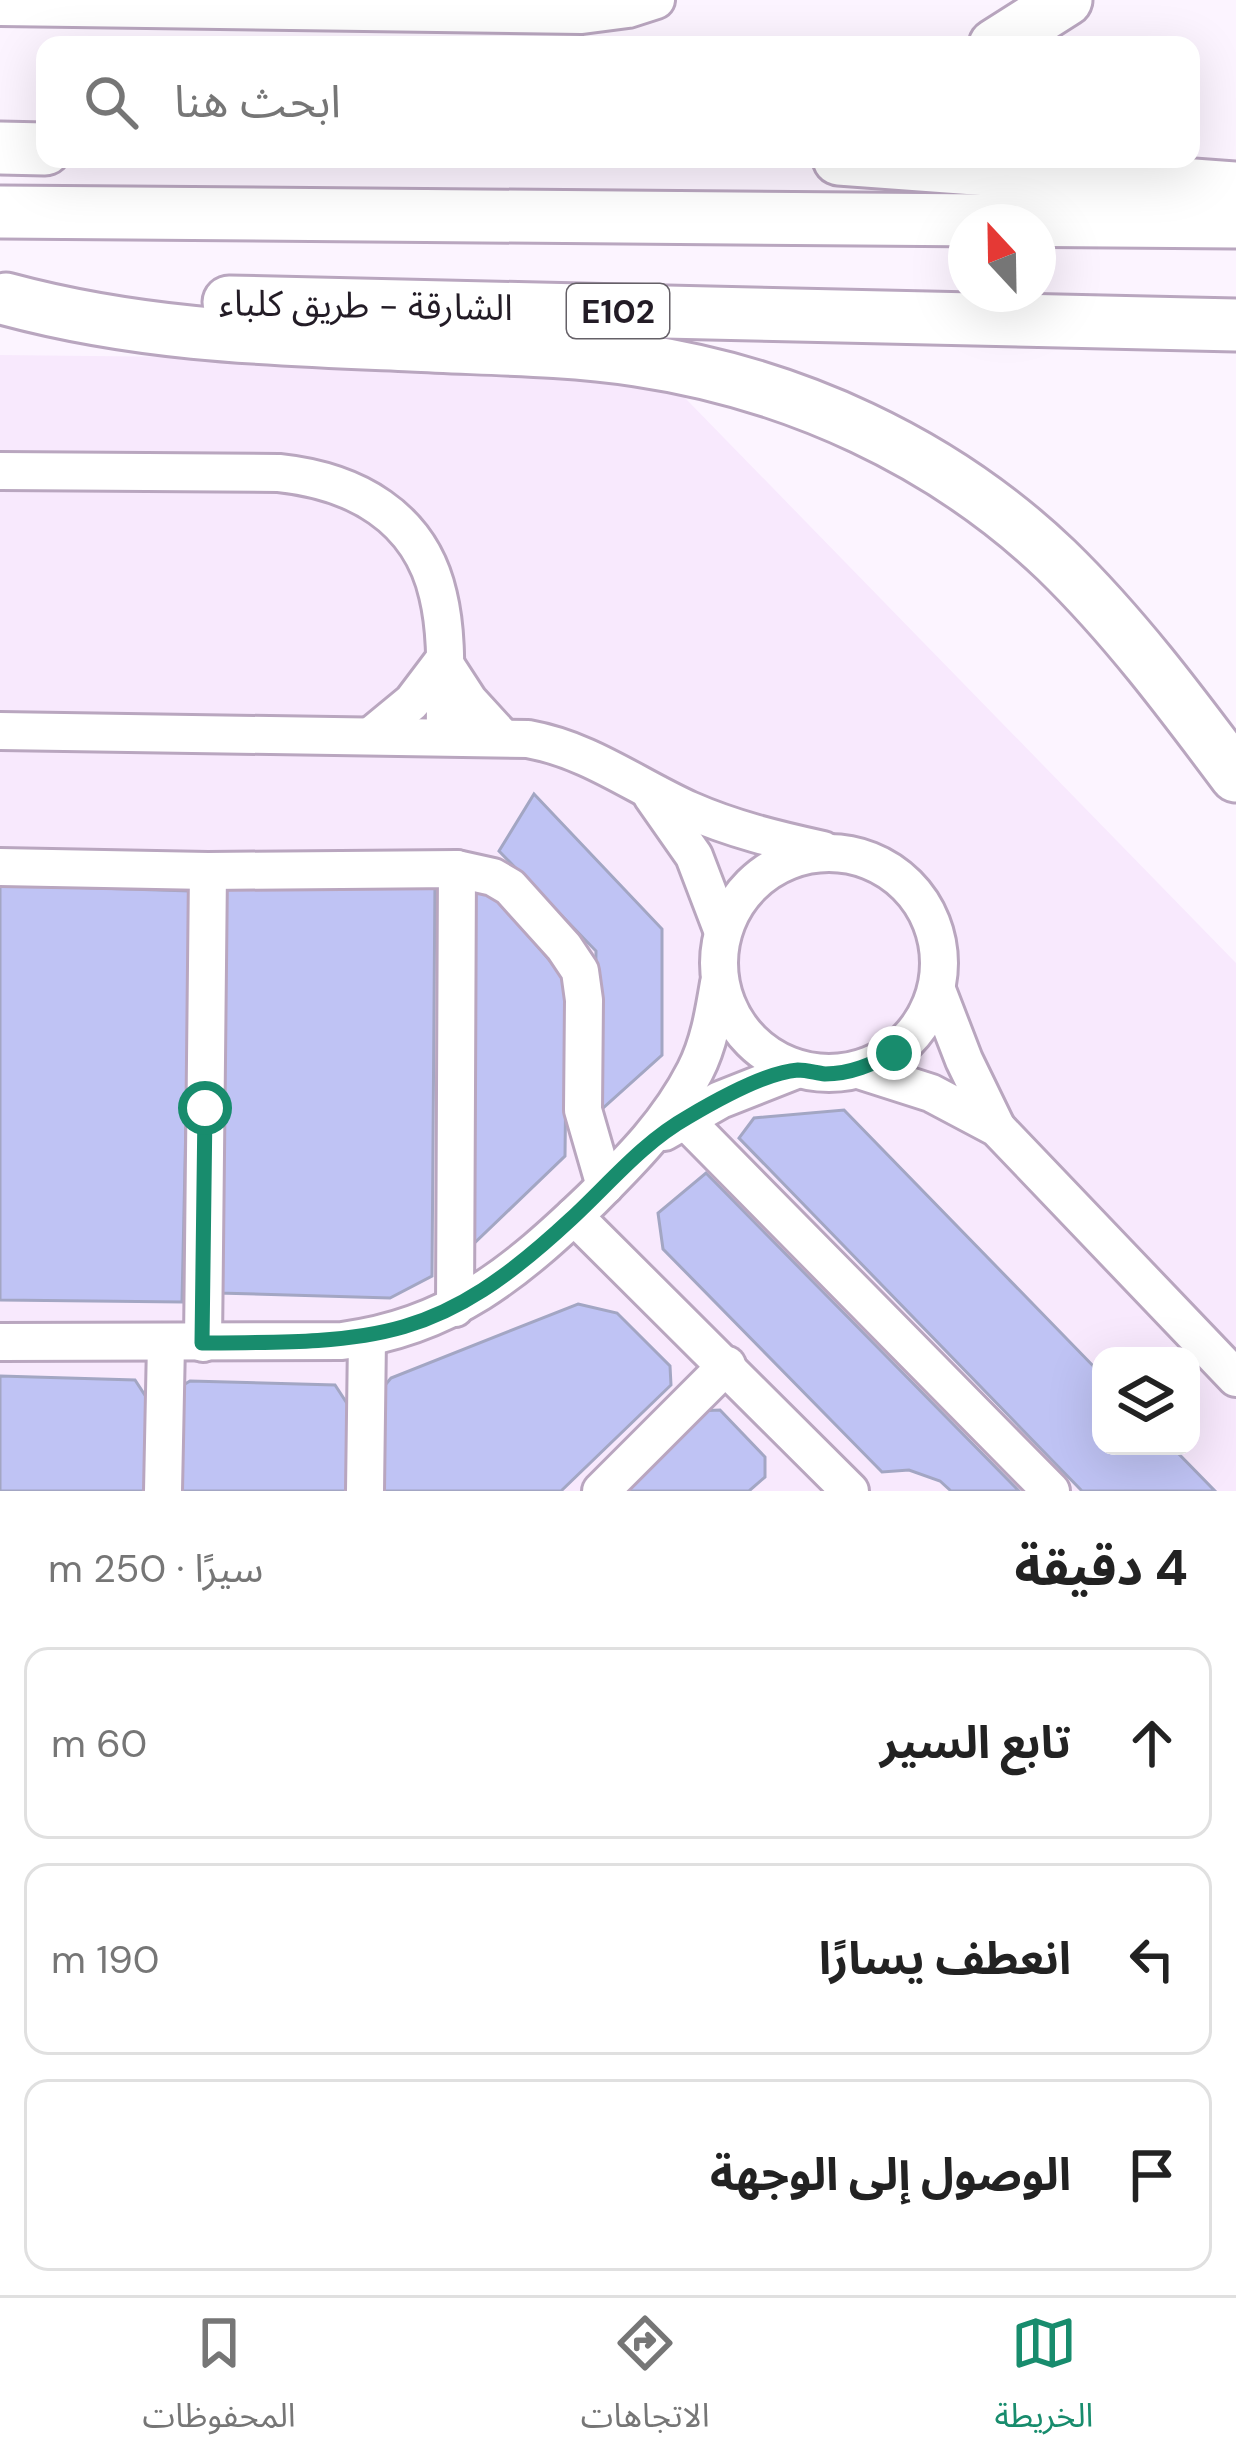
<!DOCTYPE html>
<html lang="ar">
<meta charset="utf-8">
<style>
:root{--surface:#fff;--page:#f6f6f6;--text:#222;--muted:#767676;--line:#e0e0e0;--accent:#188c6d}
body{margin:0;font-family:"DM Sans","Noto Sans Arabic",sans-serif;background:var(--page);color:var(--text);direction:rtl}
.controls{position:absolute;right:36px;bottom:36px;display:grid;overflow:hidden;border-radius:24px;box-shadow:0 12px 48px #0002}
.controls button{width:108px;height:108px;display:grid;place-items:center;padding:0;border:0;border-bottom:3px solid var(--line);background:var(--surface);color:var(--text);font:60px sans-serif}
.compass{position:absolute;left:948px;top:204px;width:108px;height:108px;border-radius:50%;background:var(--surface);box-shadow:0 12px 48px #0002;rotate:338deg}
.stop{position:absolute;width:36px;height:36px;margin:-27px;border:9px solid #188c6d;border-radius:50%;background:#fff}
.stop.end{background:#188c6d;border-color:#fff;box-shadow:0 3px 12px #0008}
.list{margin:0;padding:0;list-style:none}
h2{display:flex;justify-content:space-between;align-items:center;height:156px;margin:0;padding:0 48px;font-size:51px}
h2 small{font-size:39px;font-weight:400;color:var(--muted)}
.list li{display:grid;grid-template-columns:78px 1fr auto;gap:36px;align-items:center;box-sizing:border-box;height:192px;margin:0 24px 24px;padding:0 24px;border:3px solid var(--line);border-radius:24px}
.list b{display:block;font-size:45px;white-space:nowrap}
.list em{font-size:39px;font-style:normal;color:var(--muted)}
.icon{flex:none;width:66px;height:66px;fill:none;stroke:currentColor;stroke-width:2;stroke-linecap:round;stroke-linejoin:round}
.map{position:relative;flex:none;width:1236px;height:1491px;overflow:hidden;direction:ltr}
.search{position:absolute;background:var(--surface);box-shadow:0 12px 48px #0002;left:36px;right:36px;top:36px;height:132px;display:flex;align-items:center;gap:30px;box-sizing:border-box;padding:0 42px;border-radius:24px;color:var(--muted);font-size:45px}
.sheet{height:804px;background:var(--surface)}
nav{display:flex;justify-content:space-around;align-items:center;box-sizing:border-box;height:168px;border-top:3px solid var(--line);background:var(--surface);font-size:33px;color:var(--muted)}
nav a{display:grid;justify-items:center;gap:6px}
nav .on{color:var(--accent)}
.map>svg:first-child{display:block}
</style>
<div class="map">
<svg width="1236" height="1491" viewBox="0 0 1236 1491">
<rect width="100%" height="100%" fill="#fcf4ff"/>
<path fill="#f8e9fd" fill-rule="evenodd" d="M0,355L650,362L1236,963V1491H0ZM1101,1356H1191V1446H1101Z"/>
<g fill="#bfc3f4" stroke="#a3a6c3" stroke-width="3">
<polygon points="534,794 662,929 662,1055 593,1117 596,951 499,851"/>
<polygon points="226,879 435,879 432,1276 390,1298 218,1293"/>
<polygon points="0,885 191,891 182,1302 0,1300"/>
<polygon points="487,886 567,981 565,1156 461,1256 470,887"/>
<polygon points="844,1110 1101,1374 1101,1446 1171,1446 1215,1491 1082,1491 739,1138 754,1118"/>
<polygon points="706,1173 1019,1491 951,1491 940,1481 909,1470 882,1472 663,1249 658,1213"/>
<polygon points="578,1304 617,1313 670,1366 671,1385 561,1491 376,1491 376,1396 391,1378"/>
<polygon points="0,1376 135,1380 150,1403 149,1491 0,1491"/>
<polygon points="190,1381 335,1385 350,1408 348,1491 170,1491 170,1393"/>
<polygon points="720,1410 765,1457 765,1477 749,1491 614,1491 697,1411"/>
</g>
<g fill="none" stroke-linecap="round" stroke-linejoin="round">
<g stroke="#b9a6bf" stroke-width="42">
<g id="minor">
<polyline points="0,7 582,15 628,9 656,0"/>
<path d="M0,471L279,473C354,481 420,516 438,595C449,640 444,691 445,736"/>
<path d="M0,731L528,739C589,750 634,785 689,810C732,829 777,840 823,850"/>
<polyline points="372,735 412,702 443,661 469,701 502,737"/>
<polyline points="652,796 694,856 723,932"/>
<circle cx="829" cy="963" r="110"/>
<polyline points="0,867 208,871 457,869 493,877 510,887 564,947 580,971 584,1000 583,1110 605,1186"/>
<polyline points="937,990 964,1060 997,1128"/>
<polyline points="859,1070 931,1093 997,1128 1236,1378"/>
<polyline points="684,1119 1051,1491"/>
<polyline points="664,1132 720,1100 796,1070"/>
<polyline points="574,1216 850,1491"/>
<polyline points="455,1308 457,869"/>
<path d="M0,1342L342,1341C451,1327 516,1272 592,1199C632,1159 669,1122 695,1071C709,1044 714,1013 719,983"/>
<polyline points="203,1343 208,871"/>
<polyline points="163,1491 166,1343"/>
<polyline points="365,1491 367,1338"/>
<polyline points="601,1491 727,1365"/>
</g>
</g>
<g stroke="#b9a6bf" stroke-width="57">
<g id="highway">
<polyline points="995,45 1066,0"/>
<polyline points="0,148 45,149"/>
<polyline points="839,159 1236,188"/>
<polyline points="0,212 1236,222"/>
<path d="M6,299C143,336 270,339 411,345C486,349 563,349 637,360C792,383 942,451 1056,560C1123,625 1180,701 1236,776"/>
<polyline points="229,302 1236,325"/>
</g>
</g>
<use href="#minor" stroke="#fff" stroke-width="36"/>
<use href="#highway" stroke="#fff" stroke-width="51"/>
</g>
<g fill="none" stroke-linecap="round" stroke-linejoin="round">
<path stroke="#188c6d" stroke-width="15" d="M205,1108L202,1343C377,1342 438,1343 571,1219C609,1184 642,1143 688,1117C715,1101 767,1072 798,1070C807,1070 816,1073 825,1074C851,1074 872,1064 894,1053"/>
</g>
<g text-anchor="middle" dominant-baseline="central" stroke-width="12" stroke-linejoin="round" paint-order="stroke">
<rect fill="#fff" stroke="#656067" stroke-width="3" x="567" y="284" width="102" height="54" rx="9"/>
<g font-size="33" font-weight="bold" fill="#231c26">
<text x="618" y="311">E102</text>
</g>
<g font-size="36" fill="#231c26" stroke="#fff">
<text transform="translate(366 305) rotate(1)">الشارقة - طريق كلباء</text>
</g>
</g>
</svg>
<div class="controls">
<button><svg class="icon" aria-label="layers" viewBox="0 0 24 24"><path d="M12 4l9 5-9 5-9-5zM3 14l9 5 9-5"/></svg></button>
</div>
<svg class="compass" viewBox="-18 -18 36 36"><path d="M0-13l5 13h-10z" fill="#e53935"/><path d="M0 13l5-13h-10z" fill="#767676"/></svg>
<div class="stop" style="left:205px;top:1108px"></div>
<div class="stop end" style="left:894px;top:1053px"></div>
<div class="search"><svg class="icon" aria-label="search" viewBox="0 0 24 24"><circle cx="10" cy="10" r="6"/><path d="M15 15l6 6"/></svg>ابحث هنا</div>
</div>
<section class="sheet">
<h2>4 دقيقة<small>سيرًا · 250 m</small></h2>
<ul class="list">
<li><svg class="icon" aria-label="ahead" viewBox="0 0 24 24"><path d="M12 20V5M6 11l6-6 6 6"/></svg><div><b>تابع السير</b></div><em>60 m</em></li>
<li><svg class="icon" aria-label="left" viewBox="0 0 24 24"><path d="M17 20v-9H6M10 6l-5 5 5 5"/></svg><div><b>انعطف يسارًا</b></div><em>190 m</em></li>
<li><svg class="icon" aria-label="arrive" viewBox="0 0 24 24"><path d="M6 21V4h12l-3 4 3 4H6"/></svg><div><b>الوصول إلى الوجهة</b></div></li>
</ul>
</section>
<nav>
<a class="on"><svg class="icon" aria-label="map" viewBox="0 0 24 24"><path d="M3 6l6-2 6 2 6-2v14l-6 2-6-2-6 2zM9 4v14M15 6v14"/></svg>الخريطة</a>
<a><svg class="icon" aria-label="directions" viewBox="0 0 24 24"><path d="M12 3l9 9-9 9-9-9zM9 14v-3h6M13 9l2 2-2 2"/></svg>الاتجاهات</a>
<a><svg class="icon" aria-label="saved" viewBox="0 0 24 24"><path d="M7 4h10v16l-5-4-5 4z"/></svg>المحفوظات</a>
</nav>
